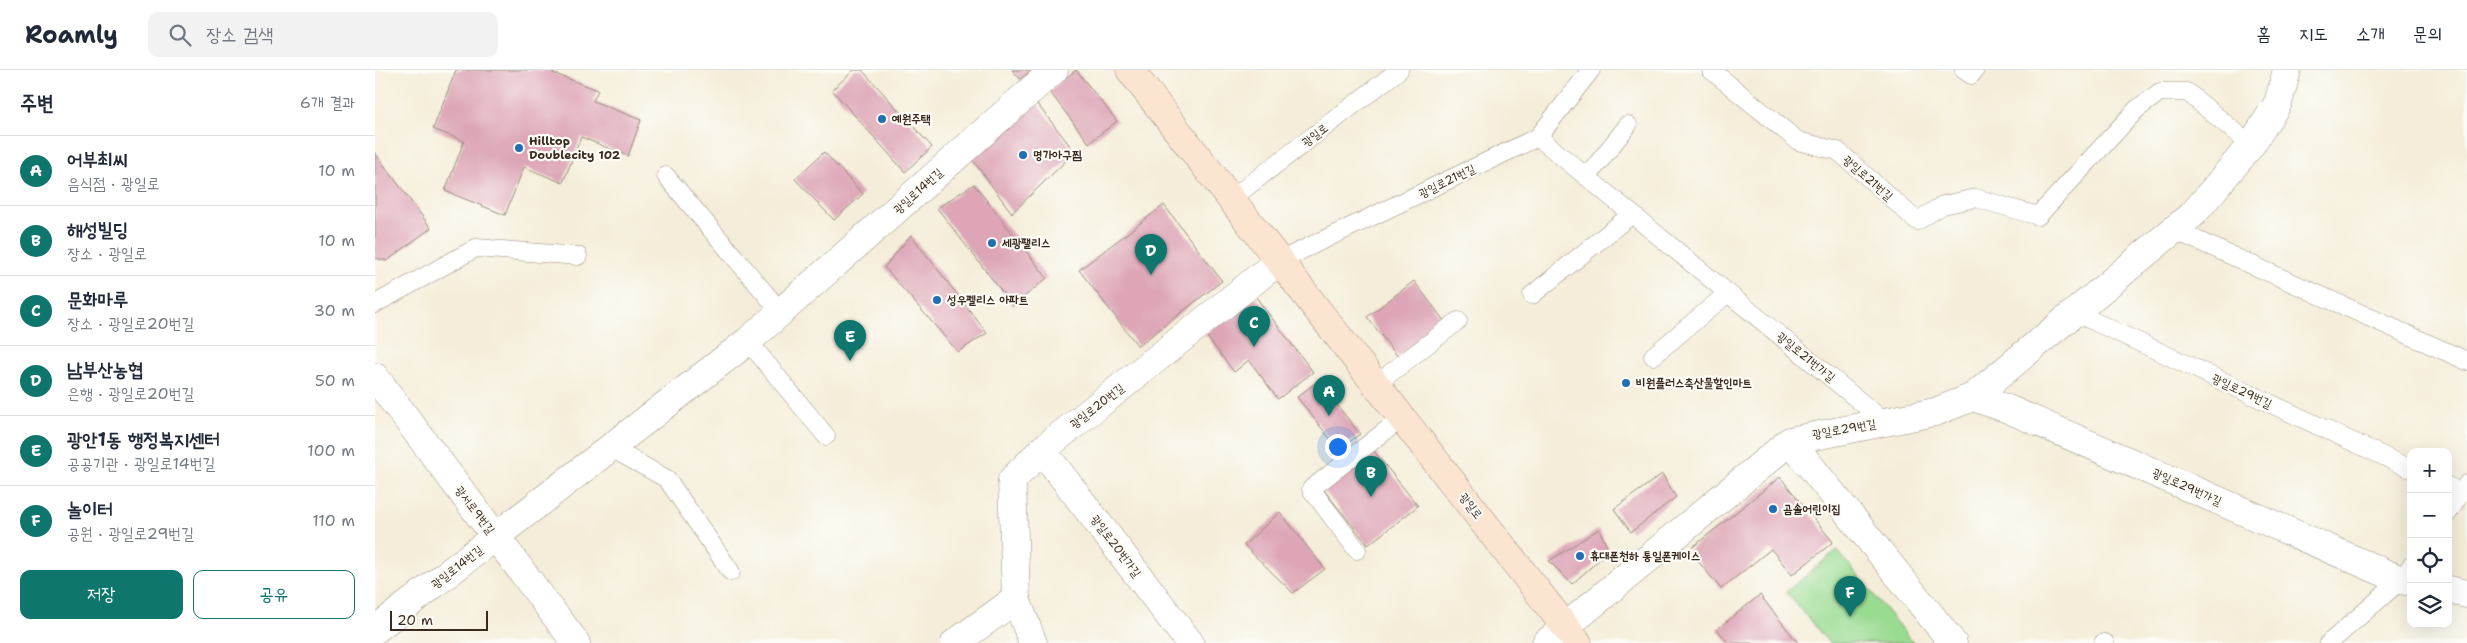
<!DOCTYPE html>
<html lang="ko">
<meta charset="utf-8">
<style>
:root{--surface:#fff;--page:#f2f2f3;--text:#1f2937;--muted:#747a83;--line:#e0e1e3;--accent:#0f766e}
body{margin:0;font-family:"Shantell Sans","Poor Story",sans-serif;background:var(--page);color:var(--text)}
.controls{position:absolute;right:15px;bottom:15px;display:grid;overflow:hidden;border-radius:10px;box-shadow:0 5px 20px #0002}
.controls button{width:45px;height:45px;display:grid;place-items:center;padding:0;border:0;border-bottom:1px solid var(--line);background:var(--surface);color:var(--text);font:25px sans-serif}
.scale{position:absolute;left:15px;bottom:12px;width:98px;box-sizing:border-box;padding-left:5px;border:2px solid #3b2a1e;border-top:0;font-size:14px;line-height:18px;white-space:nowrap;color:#3b2a1e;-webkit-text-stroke:4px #fdfcf7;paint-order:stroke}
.you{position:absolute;left:962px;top:376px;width:18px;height:18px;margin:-12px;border:4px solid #fff;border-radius:50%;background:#1a73e8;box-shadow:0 0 0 8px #1a73e833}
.badge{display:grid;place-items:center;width:32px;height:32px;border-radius:50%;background:var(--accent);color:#fff;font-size:16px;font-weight:700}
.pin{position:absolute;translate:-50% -41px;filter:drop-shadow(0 1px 2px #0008)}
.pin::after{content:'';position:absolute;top:26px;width:18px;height:15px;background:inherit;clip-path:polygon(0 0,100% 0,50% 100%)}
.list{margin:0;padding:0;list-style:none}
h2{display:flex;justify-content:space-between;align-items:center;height:65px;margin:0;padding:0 20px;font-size:21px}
h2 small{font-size:16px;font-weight:400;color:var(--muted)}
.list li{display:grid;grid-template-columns:32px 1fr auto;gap:15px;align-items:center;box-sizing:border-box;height:70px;padding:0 20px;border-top:1px solid var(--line)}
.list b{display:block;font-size:19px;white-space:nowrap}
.list p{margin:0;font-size:16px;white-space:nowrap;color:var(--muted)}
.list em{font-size:16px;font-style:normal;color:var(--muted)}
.actions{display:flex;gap:10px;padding:15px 20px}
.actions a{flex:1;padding:11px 0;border:1px solid var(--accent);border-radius:10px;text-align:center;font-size:18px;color:var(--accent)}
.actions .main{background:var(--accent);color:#fff}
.icon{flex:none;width:28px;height:28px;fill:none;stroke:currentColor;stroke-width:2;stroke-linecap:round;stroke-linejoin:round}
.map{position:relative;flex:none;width:2092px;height:573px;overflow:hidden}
header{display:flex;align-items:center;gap:30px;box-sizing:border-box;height:70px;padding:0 25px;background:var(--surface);border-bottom:1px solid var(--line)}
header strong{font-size:24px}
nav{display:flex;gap:28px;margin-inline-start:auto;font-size:18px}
.search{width:350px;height:45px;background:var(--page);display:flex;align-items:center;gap:12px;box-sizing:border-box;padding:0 18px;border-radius:10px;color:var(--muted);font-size:19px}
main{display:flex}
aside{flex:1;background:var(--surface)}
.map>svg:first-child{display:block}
</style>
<header>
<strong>Roamly</strong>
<div class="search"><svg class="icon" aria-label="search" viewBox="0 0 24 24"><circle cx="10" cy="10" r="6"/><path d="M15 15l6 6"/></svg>장소 검색</div>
<nav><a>홈</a><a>지도</a><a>소개</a><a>문의</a></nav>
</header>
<main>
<aside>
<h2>주변<small>6개 결과</small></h2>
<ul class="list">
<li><span class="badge">A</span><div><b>어부최씨</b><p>음식점 · 광일로</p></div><em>10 m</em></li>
<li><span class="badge">B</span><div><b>해성빌딩</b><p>장소 · 광일로</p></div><em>10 m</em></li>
<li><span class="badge">C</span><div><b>문화마루</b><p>장소 · 광일로20번길</p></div><em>30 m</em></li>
<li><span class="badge">D</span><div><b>남부산농협</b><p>은행 · 광일로20번길</p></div><em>50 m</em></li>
<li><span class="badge">E</span><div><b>광안1동 행정복지센터</b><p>공공기관 · 광일로14번길</p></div><em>100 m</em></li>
<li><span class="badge">F</span><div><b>놀이터</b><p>공원 · 광일로29번길</p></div><em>110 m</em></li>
</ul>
<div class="actions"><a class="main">저장</a><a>공유</a></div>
</aside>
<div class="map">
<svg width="2092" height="573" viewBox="0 0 2092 573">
<rect width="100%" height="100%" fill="#fdfcf7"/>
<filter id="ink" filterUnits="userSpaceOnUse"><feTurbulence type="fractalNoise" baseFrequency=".02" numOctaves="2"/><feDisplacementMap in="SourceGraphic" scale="10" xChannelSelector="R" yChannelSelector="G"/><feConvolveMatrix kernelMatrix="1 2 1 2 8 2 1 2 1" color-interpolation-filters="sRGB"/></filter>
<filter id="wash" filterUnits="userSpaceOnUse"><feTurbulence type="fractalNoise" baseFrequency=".0096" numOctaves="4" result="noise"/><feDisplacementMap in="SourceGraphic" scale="20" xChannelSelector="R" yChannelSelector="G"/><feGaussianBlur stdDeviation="1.12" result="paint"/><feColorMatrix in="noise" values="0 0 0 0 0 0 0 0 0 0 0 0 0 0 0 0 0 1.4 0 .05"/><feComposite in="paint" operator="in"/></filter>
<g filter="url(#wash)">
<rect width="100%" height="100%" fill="#f4edd9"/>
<polygon fill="#9adb92" stroke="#6a8258" points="1462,480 1538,573 1454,573 1411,522"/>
<g id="blocks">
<g fill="#dda5b6">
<polygon points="81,0 179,0 178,3 223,20 218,31 266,50 253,86 206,67 188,113 149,97 130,145 70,121 89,71 58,59"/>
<polygon points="479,0 487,0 557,77 530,102 457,20"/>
<polygon points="637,0 656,0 645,9"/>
<polygon points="701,0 742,51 714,73 674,21"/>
<polygon points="659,30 700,82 637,143 596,88"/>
<polygon points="449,82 488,124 459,150 420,109"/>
<polygon points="0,83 56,158 12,191 0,188"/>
<polygon points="599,114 672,208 638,236 562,138"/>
<polygon points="789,135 847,211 763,276 704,200"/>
<polygon points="536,165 612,263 583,282 509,197"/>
<polygon points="1039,211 1070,252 1023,287 992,247"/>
<polygon points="880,226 938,302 903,329 874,290 859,302 830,264"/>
<polygon points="943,311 985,364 964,380 922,327"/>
<polygon points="998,380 1043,436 993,475 948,419"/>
<polygon points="1287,404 1301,427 1256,462 1239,439"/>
<polygon points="1405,407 1458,472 1417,505 1396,479 1346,519 1314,480"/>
<polygon points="905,442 950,499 918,523 869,475"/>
<polygon points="1224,459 1234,481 1197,514 1174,491"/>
<polygon points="1385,525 1423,573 1353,573 1342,559"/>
</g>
</g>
</g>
<g filter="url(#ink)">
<use href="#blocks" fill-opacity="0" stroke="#988c7c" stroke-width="1"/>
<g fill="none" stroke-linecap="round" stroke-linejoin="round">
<g stroke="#988c7c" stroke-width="19">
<g id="lane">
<polyline points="1336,0 1423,71 1463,81 1542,151 1568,135 1601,128 1663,146 1762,39 1785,22 1812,22 1876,75"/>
<polyline points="1589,0 1596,5 1600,0"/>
<polyline points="1163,67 1510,352"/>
<polyline points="291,106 406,242"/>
<polyline points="1212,107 1253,55"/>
<polyline points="856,129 1024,0"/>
<polyline points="1799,160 2092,291"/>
<polyline points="904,191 1163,67 1216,0"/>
<polyline points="1157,225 1257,144"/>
<polyline points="0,234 101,178 203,186"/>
<polyline points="1699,242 2036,399"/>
<polyline points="373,271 451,366"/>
<polyline points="1278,286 1353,223"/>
<polyline points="1001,314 1083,251"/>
<polyline points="236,378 292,409 356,502"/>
<polyline points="2073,416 2088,423"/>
<polyline points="2073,443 2092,414"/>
<polyline points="982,480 936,419 1027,348"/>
<polyline points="1728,573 1730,573"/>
<polyline points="1954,573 2026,510 2036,496"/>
</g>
</g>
<g stroke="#988c7c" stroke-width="29">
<g id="street">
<polyline points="0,307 201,573"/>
<polyline points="1598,327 1633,339 2026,510 2036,512"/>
<polyline points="1415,371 1578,573"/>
<polyline points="667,380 815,573"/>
<polyline points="2073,520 2092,524"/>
<polyline points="0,560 373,271 679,0"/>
<polyline points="580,573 641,529"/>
<polyline points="658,573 641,529 637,410 667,380 904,191"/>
<polyline points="1171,573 1415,371 1560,342 1598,327 1819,143 1876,75 1903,33 1912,0"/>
</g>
</g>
<g stroke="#988c7c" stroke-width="29">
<polyline id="secondary" points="755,0 1203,573"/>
</g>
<use href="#lane" stroke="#fff" stroke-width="18"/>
<use href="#street" stroke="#fff" stroke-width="28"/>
<use href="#secondary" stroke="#fce5d0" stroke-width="28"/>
</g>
</g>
<g fill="#1f6fb2" stroke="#fdfcf7" stroke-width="2">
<circle cx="507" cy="49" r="5"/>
<circle cx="144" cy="78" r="5"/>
<circle cx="648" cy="85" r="5"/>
<circle cx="617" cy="173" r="5"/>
<circle cx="562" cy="230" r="5"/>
<circle cx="1251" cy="313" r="5"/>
<circle cx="1398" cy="439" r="5"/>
<circle cx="1205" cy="486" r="5"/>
</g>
<g text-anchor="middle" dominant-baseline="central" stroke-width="4.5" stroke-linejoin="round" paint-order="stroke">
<g font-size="12" font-weight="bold" fill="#3b2a1e" stroke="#fdfcf7" text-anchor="start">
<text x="517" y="49">예원주택</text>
<text x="154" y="71">Hilltop<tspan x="154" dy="14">Doublecity 102</tspan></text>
<text x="658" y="85">명가아구찜</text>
<text x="627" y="173">세광팰리스</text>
<text x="572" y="230">성우펠리스 아파트</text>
<text x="1261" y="313">비원플러스축산물할인마트</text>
<text x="1408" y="439">곰솔어린이집</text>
<text x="1215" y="486">휴대폰천하 통일폰케이스</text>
</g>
<g font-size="12" fill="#3b2a1e" stroke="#fdfcf7">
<text transform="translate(940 65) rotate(-38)">광일로</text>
<text transform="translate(1493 108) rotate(41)">광일로21번길</text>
<text transform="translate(1072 111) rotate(-26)">광일로21번길</text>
<text transform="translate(543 121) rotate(-42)">광일로14번길</text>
<text transform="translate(1431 287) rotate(39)">광일로21번가길</text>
<text transform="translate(1867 321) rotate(25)">광일로29번길</text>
<text transform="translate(722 336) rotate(-38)">광일로20번길</text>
<text transform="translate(1469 359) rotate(-10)">광일로29번길</text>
<text transform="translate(1812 417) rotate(24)">광일로29번가길</text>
<text transform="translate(1096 436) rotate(52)">광일로</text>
<text transform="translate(100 440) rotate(53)">광서로9번길</text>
<text transform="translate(741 476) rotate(53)">광일로20번가길</text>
<text transform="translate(82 497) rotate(-38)">광일로14번길</text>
</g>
</g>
</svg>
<div class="controls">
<button>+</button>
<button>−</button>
<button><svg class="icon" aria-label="locate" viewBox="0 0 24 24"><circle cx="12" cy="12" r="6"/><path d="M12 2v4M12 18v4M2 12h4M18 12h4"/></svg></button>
<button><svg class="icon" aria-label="layers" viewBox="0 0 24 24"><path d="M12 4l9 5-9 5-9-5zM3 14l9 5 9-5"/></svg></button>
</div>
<div class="scale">20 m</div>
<div class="you"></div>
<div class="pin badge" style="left:954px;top:346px">A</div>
<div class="pin badge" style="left:996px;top:427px">B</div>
<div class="pin badge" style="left:879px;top:277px">C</div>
<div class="pin badge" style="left:776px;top:205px">D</div>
<div class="pin badge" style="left:475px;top:291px">E</div>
<div class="pin badge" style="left:1475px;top:547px">F</div>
</div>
</main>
